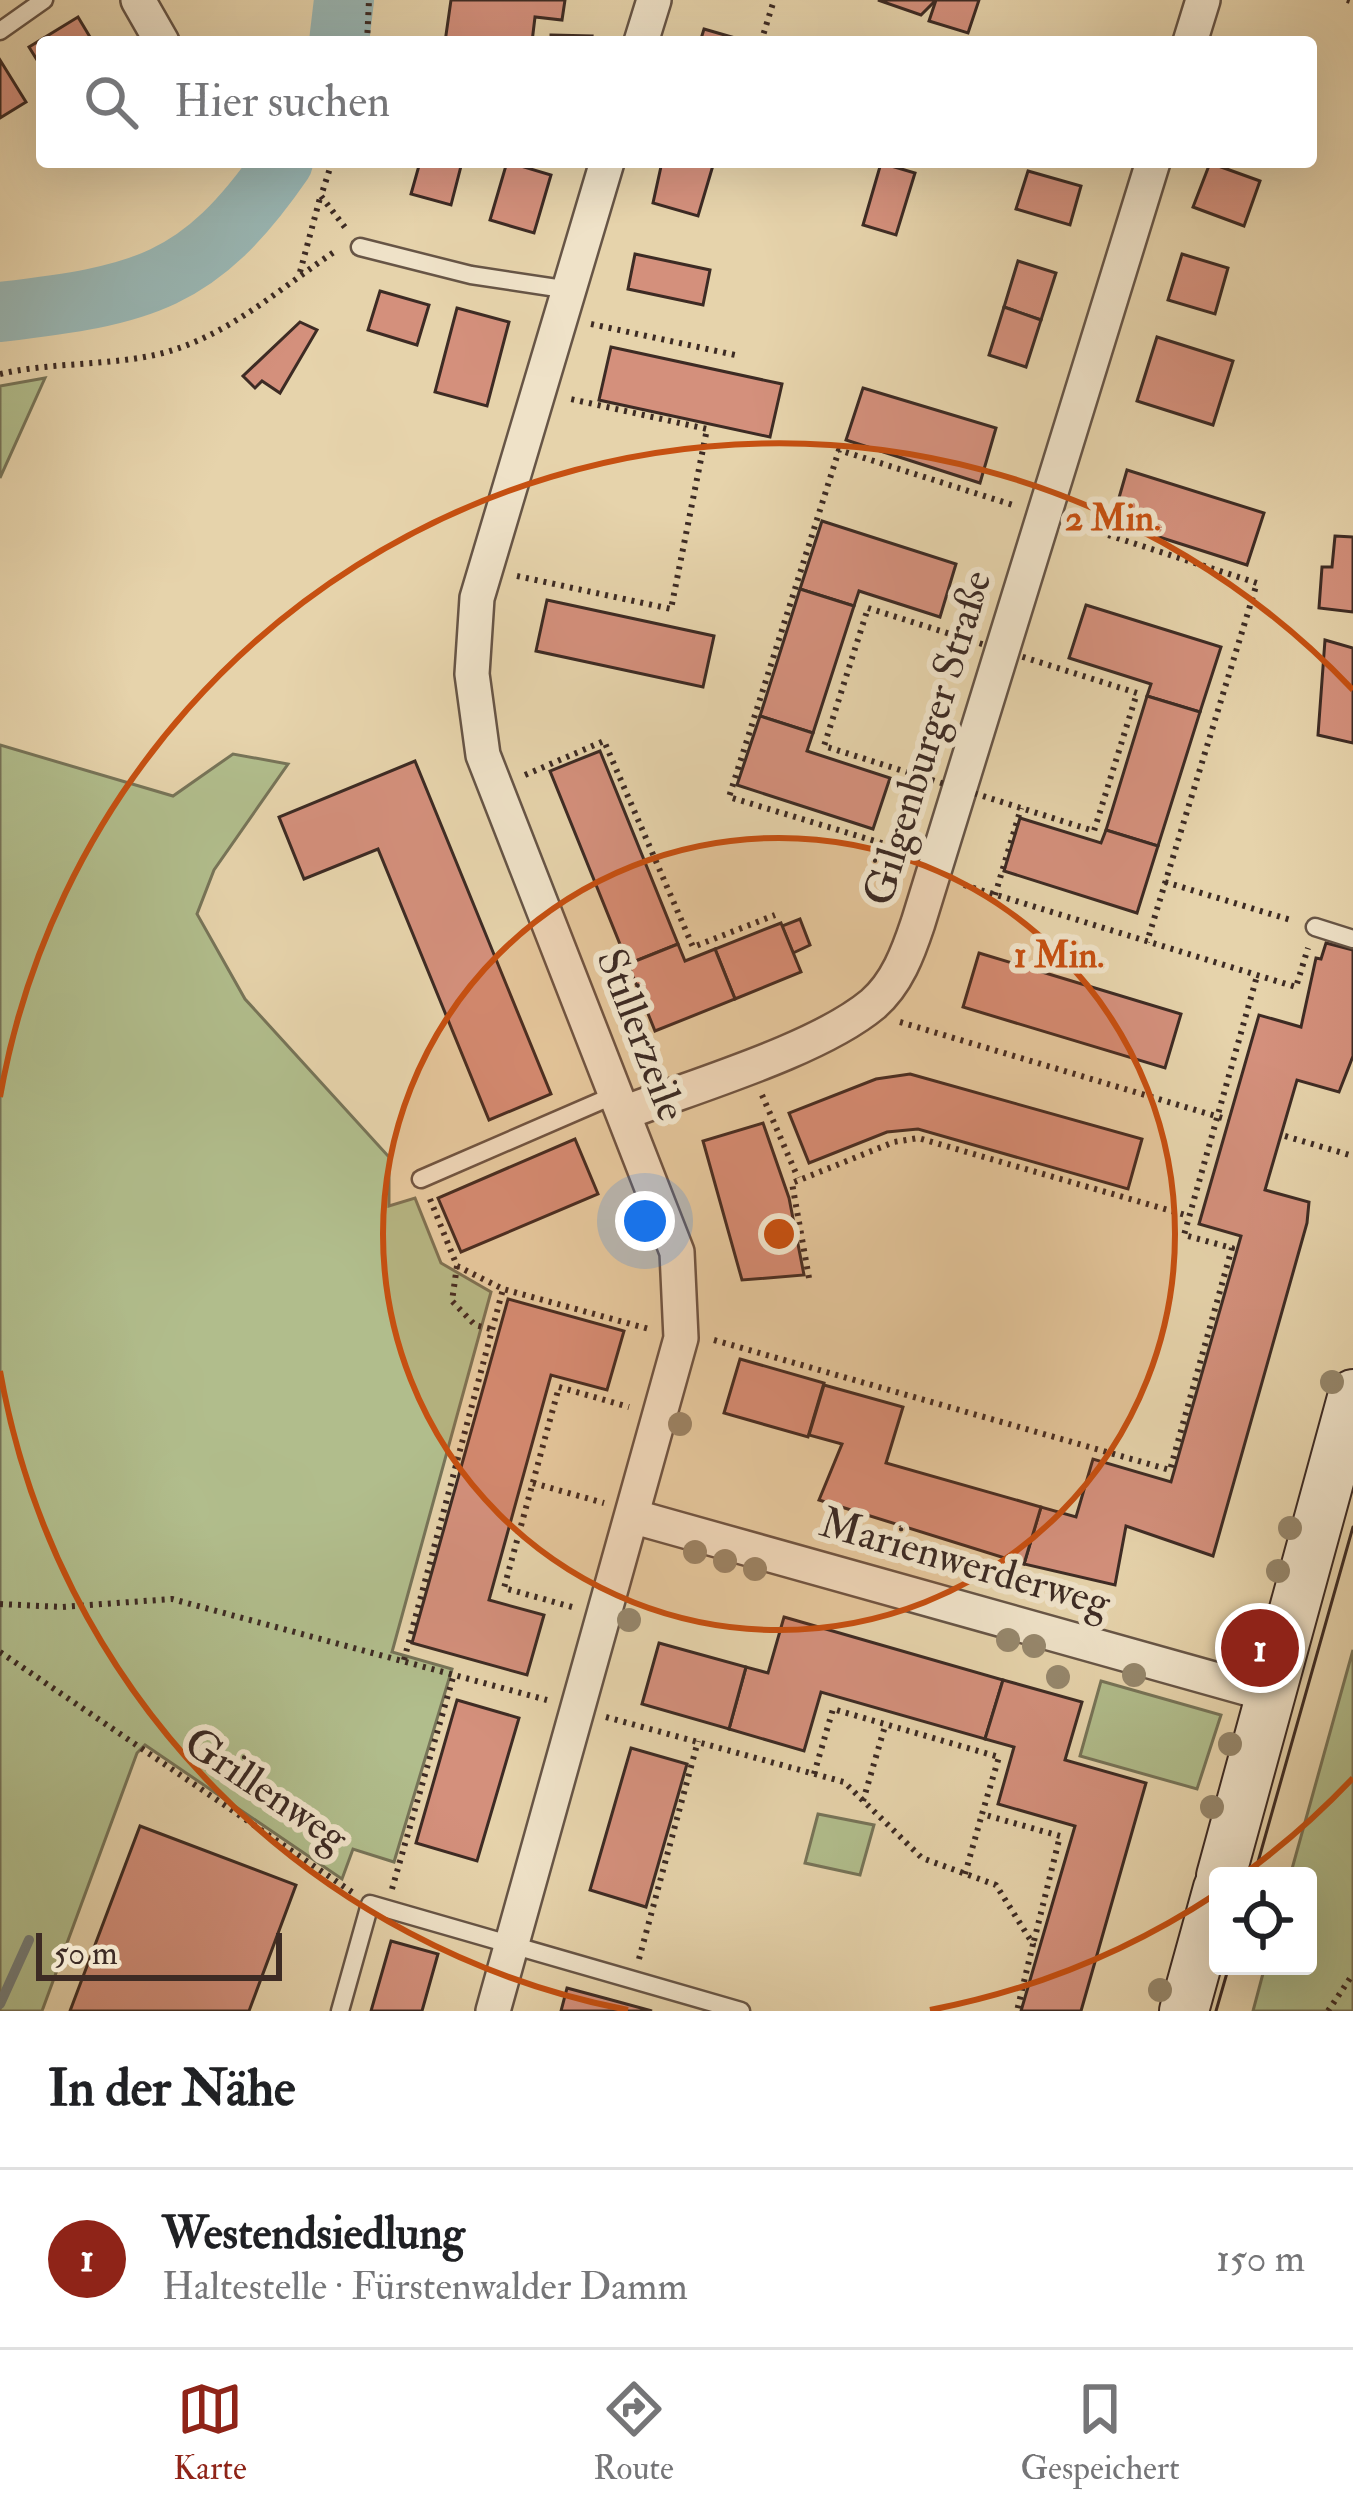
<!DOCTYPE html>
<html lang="de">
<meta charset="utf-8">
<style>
:root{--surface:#fff;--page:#f6f6f6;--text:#202124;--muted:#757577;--line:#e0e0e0;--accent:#8f2418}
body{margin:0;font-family:"IM FELL Double Pica",serif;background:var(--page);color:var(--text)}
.controls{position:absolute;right:36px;bottom:36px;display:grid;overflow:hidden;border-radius:12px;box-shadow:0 12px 48px #0002}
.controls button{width:108px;height:108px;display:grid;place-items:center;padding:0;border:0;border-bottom:3px solid var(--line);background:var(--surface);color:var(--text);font:60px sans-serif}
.scale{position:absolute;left:36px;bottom:30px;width:246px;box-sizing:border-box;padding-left:12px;border:6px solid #3d2b24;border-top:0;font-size:33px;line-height:42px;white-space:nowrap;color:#3d2b24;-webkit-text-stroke:9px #efe2c8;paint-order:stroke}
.you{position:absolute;left:645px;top:1221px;width:42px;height:42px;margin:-30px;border:9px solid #fff;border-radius:50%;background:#1a73e8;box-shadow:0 0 0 18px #1a73e833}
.badge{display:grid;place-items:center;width:78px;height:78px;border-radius:50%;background:var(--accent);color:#fff;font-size:39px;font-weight:700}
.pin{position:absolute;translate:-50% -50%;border:6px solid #fff;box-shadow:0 3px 12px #0006}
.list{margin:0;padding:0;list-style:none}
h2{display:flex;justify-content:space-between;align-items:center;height:156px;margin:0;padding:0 48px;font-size:51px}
h2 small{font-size:39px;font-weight:400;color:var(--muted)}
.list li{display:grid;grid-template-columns:78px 1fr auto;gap:36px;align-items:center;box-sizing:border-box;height:180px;padding:0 48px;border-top:3px solid var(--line)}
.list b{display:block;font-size:45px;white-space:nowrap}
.list p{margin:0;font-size:39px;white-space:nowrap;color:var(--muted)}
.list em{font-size:39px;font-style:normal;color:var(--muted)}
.icon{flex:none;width:66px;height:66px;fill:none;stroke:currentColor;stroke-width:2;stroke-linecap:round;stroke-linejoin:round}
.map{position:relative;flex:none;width:1353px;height:2011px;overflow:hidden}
.search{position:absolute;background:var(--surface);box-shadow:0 12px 48px #0002;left:36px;right:36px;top:36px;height:132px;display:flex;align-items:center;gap:30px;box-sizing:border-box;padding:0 42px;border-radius:12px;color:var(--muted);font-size:45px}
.sheet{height:336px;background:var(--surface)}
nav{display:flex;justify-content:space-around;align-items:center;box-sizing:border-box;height:168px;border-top:3px solid var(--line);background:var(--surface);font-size:33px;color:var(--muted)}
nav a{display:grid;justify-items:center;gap:6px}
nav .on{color:var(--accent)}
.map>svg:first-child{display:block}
</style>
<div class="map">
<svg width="1353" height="2011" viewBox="0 0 1353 2011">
<rect width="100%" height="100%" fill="#e6d3ab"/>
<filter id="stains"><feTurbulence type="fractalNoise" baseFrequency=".00167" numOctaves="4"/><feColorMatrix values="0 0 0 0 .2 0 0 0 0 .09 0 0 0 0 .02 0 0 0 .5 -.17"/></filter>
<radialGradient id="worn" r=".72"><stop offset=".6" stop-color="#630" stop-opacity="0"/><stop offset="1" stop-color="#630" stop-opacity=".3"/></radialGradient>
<g fill="#b1bd8c" stroke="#777458" stroke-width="3">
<polygon points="45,378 0,478 0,386"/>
<polygon points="0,745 173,796 233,754 288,764 214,870 197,914 245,999 389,1157 389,1206 415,1198 441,1263 491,1292 392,1652 452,1669 394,1862 353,1849 342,1879 145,1745 137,1753 42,2011 0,2011"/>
<polygon points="1353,1650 1353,2011 1253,2011 1265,1966 1308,1966 1308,1876 1290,1876"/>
<polygon points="1101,1681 1221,1715 1197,1789 1080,1756"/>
<polygon points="818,1814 874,1825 860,1875 805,1863"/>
</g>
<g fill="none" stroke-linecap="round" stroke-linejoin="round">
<polyline stroke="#747e7a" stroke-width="10" points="0,2004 29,1940"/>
<g stroke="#99b6b3" stroke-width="60">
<polyline points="339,42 344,0"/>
<path d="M0,312C142,295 199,284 283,162"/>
</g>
</g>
<g fill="#d4907c" stroke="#3d2b24" stroke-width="3">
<polygon points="451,0 565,0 562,20 535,17 532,42 445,42"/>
<polygon points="878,0 936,0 921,15"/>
<polygon points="936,0 979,0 968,33 929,21"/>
<polygon points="78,17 93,42 42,42 42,68 29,47"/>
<polygon points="704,29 749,42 700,42"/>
<polygon points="551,35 592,36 591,42 551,42"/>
<polygon points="0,60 26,102 0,118"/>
<polygon points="420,162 461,166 451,205 411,194"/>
<polygon points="507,162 551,175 534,233 490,220"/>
<polygon points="662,162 714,162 698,216 653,203"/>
<polygon points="881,163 915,173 896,235 863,225"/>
<polygon points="1210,163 1260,181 1244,226 1193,207"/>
<polygon points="1028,171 1081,186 1070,225 1016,209"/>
<polygon points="635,254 710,270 703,305 628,289"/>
<polygon points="1182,254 1228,268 1215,314 1168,300"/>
<polygon points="1018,261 1056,273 1041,320 1004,307"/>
<polygon points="380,291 429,305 417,345 368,330"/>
<polygon points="1004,307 1041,320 1026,367 989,355"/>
<polygon points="457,308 509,322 487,406 435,392"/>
<polygon points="300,322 317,330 280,393 262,381 255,388 243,376"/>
<polygon points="1157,337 1233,361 1213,425 1137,401"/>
<polygon points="611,347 782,384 770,437 599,400"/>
<polygon points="863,388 996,428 980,483 846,440"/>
<polygon points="1127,470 1264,513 1247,565 1112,522"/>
<polygon points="822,521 956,564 940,617 859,591 854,606 800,589"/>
<polygon points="1335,536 1353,537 1353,612 1319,608 1322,567 1332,567"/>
<polygon points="800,589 854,606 813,733 760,716"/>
<polygon points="547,600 714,636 703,687 536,651"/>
<polygon points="1086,605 1221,647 1200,712 1147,696 1151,684 1069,658"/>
<polygon points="1325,640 1353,648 1353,743 1318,735"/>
<polygon points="1147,696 1200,712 1158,846 1106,830"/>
<polygon points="760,716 813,733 807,751 890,778 873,829 737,785"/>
<polygon points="600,751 678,944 628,964 550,771"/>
<polygon points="415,761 551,1094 489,1120 378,849 304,879 279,817"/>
<polygon points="1020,818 1101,843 1106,830 1158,846 1137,913 1004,871"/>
<polygon points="800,919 810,945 793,953 782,926"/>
<polygon points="781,923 801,972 735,999 715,949"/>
<polygon points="1326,943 1353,950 1353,1056 1339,1092 1297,1080 1265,1190 1309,1202 1307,1223 1213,1556 1126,1526 1115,1585 1024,1564 1041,1507 1076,1517 1093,1459 1171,1482 1241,1236 1199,1224 1259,1015 1301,1027 1316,958 1321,959"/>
<polygon points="678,944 685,961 715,949 735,999 655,1031 628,964"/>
<polygon points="979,953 1181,1014 1165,1068 963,1007"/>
<polygon points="910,1074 1142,1139 1128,1189 918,1129 887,1132 809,1163 789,1113 876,1079"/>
<polygon points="763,1123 789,1198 804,1275 742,1280 703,1141"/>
<polygon points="575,1139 598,1194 461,1252 438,1198"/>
<polygon points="508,1299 624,1331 607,1390 551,1375 489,1600 544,1615 527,1675 412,1643"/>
<polygon points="740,1359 824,1383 808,1437 724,1413"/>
<polygon points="824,1385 903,1407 886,1463 1041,1507 1024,1564 819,1500 842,1444 809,1435"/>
<polygon points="784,1617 1003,1680 985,1739 821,1692 804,1751 729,1729 746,1667 768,1673"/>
<polygon points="659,1643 746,1667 729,1729 642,1704"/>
<polygon points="1003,1680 1082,1702 1065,1760 1146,1783 1081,2011 1021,2011 1075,1826 998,1804 1014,1747 985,1739"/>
<polygon points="457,1700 519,1718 477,1861 416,1843"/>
<polygon points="631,1748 687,1764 646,1907 590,1890"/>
<polygon points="140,1826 296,1885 249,2011 70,2011"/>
<polygon points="391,1941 438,1954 422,2011 371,2011"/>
<polygon points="567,1988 608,1999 652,2011 561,2011"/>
</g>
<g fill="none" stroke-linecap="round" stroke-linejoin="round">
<g stroke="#675546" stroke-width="21">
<g id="service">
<polyline points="0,31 44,0"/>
<polyline points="360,247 471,275 570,290"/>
<polyline points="1315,927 1353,939"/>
<polyline points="421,1179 617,1094"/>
<polyline points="340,2011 370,1904 741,2011"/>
</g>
</g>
<g stroke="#675546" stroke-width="38">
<g id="minor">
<polyline points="138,0 162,42"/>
<polyline points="641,42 654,0"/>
<polyline points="1190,42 1203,0"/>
<path d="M624,1113C694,1086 818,1050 873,1004C897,983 908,953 918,923L1153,162"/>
<polyline points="635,1517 1271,1695"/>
<polyline points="493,2011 681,1338 677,1252 483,755 472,674 477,598 607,162"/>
</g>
</g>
<g stroke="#3d2b24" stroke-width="52">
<g id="secondary">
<polyline points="1221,1876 1353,1394"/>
<polyline points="1184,2011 1218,1888"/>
</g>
</g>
<g stroke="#3d2b24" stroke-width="6" stroke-dasharray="3 6" stroke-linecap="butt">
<polyline points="1347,0 1353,2"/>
<polyline points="367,42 369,0"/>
<polyline points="761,42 774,0"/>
<polyline points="332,162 321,196 347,230"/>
<polyline points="300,272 320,198"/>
<polyline points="591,324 740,356"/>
<path d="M0,374C52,362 108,366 159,354C228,337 280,288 337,250"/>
<polyline points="1074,524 1257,583 1147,942"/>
<polyline points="517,576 671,609 707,429 566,398"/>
<polygon points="868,608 1137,693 1094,831 824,746"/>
<polyline points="525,775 604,741 693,947 775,915"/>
<polyline points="908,851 729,797 839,450 1016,506"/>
<polyline points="1165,882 1294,921"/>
<polyline points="964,885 1296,987 1308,948"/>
<polyline points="995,895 1021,808"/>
<polyline points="900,1022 1229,1120"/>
<polyline points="762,1095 798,1178"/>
<polyline points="1285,1136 1353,1156"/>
<polyline points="430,1199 457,1266 503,1289 649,1329"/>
<polyline points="457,1266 452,1301 475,1325 491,1329"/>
<polyline points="809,1278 792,1183 894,1142 918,1138 1189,1216"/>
<polyline points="714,1340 1170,1470 1232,1248 1184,1235 1257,976"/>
<polyline points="533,1483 604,1503"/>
<polyline points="0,1604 62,1607 172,1599 547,1700"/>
<polyline points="572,1607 504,1588 559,1387 629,1407"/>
<polyline points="0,1652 352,1892"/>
<polyline points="404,1660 503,1289"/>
<polyline points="606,1717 844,1782 922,1858 996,1885 1033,1944 1017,2011"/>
<polyline points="814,1774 833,1709 999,1757 982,1814 1060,1836 1034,1941"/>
<polyline points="863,1801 885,1726"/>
<polyline points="965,1874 982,1814"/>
<polyline points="392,1889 454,1674"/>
<polyline points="639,1959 698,1741"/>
<polyline points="1328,2011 1353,1974"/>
</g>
<use href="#service" stroke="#efe2c8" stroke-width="16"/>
<use href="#minor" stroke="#efe2c8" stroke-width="33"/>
<use href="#secondary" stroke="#efe2c8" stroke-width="48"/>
<g stroke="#3d2b24" stroke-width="3">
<polyline points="1254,1876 1353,1527"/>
<polyline points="1216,2011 1229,1966"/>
</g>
</g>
<g fill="#96876c">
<circle cx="1332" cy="1382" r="12"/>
<circle cx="680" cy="1424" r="12"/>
<circle cx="1290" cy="1528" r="12"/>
<circle cx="695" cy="1552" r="12"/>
<circle cx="725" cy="1561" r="12"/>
<circle cx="755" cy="1569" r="12"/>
<circle cx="1278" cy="1571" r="12"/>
<circle cx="629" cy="1620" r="12"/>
<circle cx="1008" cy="1640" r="12"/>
<circle cx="1034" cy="1646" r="12"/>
<circle cx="1134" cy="1675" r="12"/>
<circle cx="1058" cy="1677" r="12"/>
<circle cx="1230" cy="1744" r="12"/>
<circle cx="1212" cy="1807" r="12"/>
<circle cx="1160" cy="1990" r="12"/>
</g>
<circle cx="779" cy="1234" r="396" fill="#c65011" fill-opacity=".12"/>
<g fill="none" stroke="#c65011" stroke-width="6">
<circle cx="779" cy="1234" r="396"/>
<path d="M1353 1778A791 791 0 0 1 1244 1874M1216 1894A791 791 0 0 1 930 2010M628 2010A791 791 0 0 1 0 1371M0 1097A791 791 0 0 1 1353 690"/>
</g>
<g text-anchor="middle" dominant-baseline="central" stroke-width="12" stroke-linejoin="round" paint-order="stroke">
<g font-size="42" fill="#3d2b24" stroke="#efe2c8">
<text transform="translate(928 738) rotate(-73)">Gilgenburger Straße</text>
<text transform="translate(641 1035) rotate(69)">Stillerzeile</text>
<text transform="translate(965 1563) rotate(16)">Marienwerderweg</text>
<text transform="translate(266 1790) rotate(34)">Grillenweg</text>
</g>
</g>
<circle cx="779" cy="1234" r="18" fill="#c65011" stroke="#efe2c8" stroke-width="6"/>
<g font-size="36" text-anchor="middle" font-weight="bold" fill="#c65011" stroke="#efe2c8" stroke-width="12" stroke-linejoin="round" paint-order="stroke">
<text x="1113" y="530">2 Min.</text>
<text x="1059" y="967">1 Min.</text>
</g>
<rect width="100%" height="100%" filter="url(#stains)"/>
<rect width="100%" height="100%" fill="url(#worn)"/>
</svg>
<div class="controls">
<button><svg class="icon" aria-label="locate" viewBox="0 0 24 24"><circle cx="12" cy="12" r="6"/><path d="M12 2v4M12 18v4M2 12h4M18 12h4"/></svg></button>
</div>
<div class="scale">50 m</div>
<div class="you"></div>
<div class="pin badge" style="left:1260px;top:1648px">1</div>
<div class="search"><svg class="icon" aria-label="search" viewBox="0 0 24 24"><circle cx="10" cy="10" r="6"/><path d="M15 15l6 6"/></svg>Hier suchen</div>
</div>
<section class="sheet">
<h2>In der Nähe<small></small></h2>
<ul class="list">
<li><span class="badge">1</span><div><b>Westendsiedlung</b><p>Haltestelle · Fürstenwalder Damm</p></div><em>150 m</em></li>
</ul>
</section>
<nav>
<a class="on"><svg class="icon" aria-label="map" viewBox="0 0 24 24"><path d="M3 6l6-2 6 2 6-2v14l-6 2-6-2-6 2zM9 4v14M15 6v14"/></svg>Karte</a>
<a><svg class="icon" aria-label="directions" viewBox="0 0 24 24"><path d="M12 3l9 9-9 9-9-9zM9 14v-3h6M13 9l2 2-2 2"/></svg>Route</a>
<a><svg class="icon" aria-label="saved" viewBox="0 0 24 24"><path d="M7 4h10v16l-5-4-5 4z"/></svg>Gespeichert</a>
</nav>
